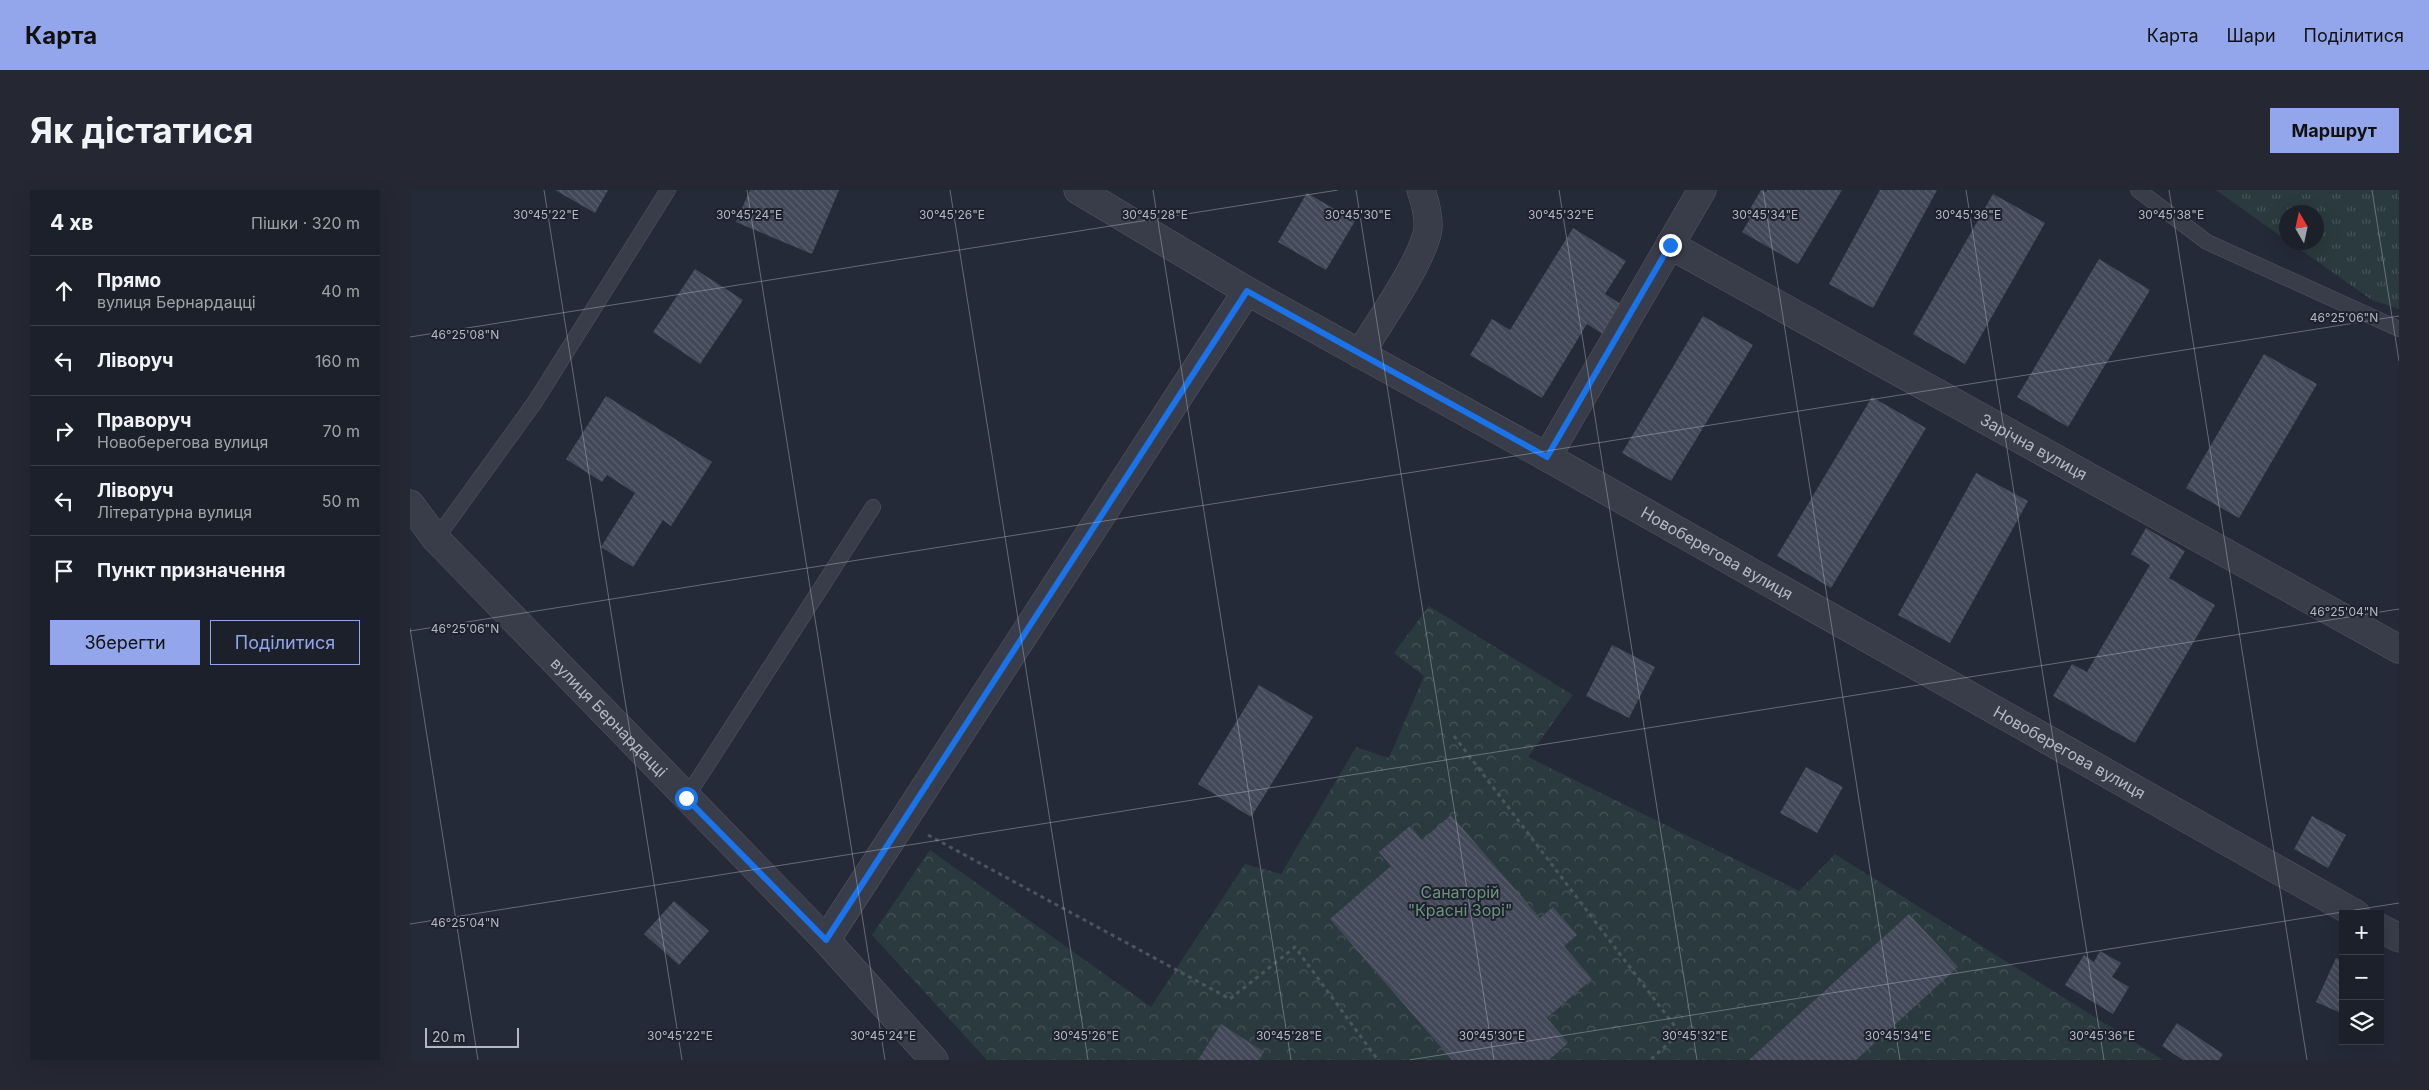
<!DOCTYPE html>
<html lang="uk">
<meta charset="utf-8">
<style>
:root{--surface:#1c202b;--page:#252833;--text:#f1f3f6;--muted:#a0a3a9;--line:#3a3e47;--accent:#93a5eb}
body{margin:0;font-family:Inter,sans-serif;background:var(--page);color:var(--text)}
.controls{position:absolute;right:15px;bottom:15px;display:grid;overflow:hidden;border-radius:0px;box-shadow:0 5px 20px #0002}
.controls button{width:45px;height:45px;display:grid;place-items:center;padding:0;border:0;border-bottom:1px solid var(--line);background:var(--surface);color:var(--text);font:25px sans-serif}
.compass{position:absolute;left:1869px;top:15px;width:45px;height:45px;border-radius:50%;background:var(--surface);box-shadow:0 5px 20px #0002;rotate:351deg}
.scale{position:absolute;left:15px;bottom:12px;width:94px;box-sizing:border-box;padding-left:5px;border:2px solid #b4b8c5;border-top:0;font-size:14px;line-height:18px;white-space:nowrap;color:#b4b8c5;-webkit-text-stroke:4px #1e222e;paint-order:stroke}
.stop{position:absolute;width:15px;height:15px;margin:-11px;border:4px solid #1a73e8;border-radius:50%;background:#fff}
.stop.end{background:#1a73e8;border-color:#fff;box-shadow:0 1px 5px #0008}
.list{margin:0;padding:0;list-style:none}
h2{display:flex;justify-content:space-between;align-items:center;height:65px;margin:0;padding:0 20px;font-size:21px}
h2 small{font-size:16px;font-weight:400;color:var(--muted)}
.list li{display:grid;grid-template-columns:32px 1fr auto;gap:15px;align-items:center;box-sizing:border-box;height:70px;padding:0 20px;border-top:1px solid var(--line)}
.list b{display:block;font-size:19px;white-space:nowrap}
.list p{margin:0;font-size:16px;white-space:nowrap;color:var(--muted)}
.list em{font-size:16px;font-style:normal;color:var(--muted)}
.actions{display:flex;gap:10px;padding:15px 20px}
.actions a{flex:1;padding:11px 0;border:1px solid var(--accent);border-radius:0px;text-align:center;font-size:18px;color:var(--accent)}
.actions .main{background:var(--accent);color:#111}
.icon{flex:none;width:28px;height:28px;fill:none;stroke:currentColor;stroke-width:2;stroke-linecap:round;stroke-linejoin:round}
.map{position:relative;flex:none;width:1989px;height:870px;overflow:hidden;border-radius:0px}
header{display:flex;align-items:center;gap:30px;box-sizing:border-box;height:70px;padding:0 25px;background:var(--accent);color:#111}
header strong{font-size:24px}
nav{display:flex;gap:28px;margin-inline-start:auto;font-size:18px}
.intro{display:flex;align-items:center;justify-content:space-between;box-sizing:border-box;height:120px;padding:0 30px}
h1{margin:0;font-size:35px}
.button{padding:12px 22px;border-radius:0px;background:var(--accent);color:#111;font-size:18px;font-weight:700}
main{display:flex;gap:30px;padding:0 30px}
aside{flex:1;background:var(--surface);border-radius:0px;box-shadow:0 5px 20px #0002}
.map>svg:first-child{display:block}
</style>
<header>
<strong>Карта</strong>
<nav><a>Карта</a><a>Шари</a><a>Поділитися</a></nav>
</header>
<div class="intro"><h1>Як дістатися</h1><a class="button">Маршрут</a></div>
<main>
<aside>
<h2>4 хв<small>Пішки · 320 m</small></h2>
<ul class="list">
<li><svg class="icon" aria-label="ahead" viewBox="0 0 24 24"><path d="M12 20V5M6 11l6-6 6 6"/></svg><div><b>Прямо</b><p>вулиця Бернардацці</p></div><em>40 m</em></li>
<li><svg class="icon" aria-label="left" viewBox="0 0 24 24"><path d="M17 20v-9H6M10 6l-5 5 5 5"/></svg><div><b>Ліворуч</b></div><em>160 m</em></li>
<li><svg class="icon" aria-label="right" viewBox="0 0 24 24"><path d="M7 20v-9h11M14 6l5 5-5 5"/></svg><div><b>Праворуч</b><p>Новоберегова вулиця</p></div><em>70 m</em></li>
<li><svg class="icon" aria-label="left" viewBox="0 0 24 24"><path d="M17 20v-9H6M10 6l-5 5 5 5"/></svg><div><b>Ліворуч</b><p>Літературна вулиця</p></div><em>50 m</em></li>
<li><svg class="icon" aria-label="arrive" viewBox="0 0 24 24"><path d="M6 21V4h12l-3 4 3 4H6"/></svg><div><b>Пункт призначення</b></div></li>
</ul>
<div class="actions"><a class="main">Зберегти</a><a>Поділитися</a></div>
</aside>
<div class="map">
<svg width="1989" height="870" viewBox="0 0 1989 870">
<defs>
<pattern id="forest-crowns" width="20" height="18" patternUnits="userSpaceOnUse" patternTransform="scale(1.25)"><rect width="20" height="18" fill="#2b3a3e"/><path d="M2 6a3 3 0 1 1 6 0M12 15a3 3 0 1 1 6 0" fill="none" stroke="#475458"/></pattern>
<pattern id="park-tufts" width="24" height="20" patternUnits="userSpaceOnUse" patternTransform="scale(1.25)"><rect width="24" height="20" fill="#2b3a3e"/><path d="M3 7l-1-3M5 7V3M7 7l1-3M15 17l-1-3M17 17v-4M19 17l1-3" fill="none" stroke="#475458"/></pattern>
<pattern id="building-back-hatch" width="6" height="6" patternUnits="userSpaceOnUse" patternTransform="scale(1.25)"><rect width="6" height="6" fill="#424858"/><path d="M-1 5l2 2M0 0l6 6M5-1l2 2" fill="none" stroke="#5b606e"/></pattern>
</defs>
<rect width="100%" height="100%" fill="#252a39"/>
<polygon fill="url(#forest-crowns)" points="1019,416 1163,505 1118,567 1389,701 1425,664 1753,870 577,870 462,745 520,660 741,817 835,674 871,684 946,557 979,568 1014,486 984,463"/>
<polygon fill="url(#park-tufts)" points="1806,0 1989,0 1989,119 1962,110 1881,53 1906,52 1906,22 1876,22 1876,50"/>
<g fill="url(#building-back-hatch)">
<polygon points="145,0 198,0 185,23"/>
<polygon points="340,0 429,0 402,64 326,32"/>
<polygon points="1351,0 1356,2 1357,0 1432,0 1388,74 1332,42 1340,29 1336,26"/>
<polygon points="1470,0 1527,0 1463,118 1419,94"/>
<polygon points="897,3 945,31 916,80 868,52"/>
<polygon points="1583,4 1635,33 1555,174 1503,144"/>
<polygon points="1163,38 1216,71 1195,104 1214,116 1196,146 1177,134 1132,208 1060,165 1082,129 1100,140"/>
<polygon points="1689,69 1740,100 1658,237 1607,207"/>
<polygon points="285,79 333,110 290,174 243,142"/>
<polygon points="1293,126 1343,155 1261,291 1212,263"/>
<polygon points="1854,164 1907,194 1829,328 1776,298"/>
<polygon points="196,206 302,272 261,336 253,330 223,377 191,357 225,303 197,285 192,292 156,269"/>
<polygon points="1462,207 1516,238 1421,398 1367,366"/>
<polygon points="1566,283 1618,311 1540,453 1488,425"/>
<polygon points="1736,338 1775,361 1759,388 1805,415 1725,553 1643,506 1662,474 1677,482 1740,375 1721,364"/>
<polygon points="1202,455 1245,477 1219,528 1176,506"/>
<polygon points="849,495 903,527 841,627 788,594"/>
<polygon points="1396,577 1433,597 1407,643 1370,623"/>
<polygon points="1041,625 1130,728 1143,717 1167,745 1154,756 1182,789 1137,828 1158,853 1139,870 1042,870 920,729 981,676 969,662 1000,636 1012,650"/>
<polygon points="1902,626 1936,645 1918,678 1884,659"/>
<polygon points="264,711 299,741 269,775 234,744"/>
<polygon points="1499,724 1548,777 1446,870 1339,870"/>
<polygon points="1690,761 1711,773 1702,787 1719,797 1703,824 1655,795 1674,765 1684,772"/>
<polygon points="1926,768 1933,771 1933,824 1906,812"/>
<polygon points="1767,833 1813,864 1809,870 1773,870 1752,856"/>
<polygon points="811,834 854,862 849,870 788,870"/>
</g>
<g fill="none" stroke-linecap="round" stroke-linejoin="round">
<g stroke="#545864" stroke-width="16">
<g id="lane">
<polyline points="1728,0 1797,52 1989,139"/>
<polyline points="26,349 125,212 258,0"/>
<polyline points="276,608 463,317"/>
</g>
</g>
<g stroke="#545864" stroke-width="29">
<g id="street">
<path id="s1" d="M668,0L837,101L1137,267L1946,724"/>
<path id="s2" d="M1260,55L1989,459"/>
<path d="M950,164C967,135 1015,68 1018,38C1019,25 1015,12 1011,0"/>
<polyline points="1137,267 1292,0"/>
<path id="s3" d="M0,314L26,349L416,750L524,870"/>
<polyline points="1970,738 1989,748"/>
<polyline points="416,750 837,101"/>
</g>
</g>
<g stroke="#49565b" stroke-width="3" stroke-dasharray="4 4" stroke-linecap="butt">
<polyline points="1044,546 1270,843 1240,870"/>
<polyline points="518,645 820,809 885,757 968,870"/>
</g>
<use href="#lane" stroke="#393d49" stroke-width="15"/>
<use href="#street" stroke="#393d49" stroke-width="28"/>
</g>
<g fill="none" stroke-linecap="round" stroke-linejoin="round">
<polyline stroke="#1a73e8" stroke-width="6" points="276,608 416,750 837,101 1137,267 1260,55"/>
</g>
<path fill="none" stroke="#b4b8c5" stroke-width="1" stroke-opacity="0.45" d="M134,0L272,870M337,0L475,870M540,0L678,870M743,0L881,870M946,0L1084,870M1149,0L1287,870M1353,0L1490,870M1556,0L1694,870M1759,0L1897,870M1962,0L1989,171M0,147L928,0M0,438L68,870M0,441L1989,126M0,734L1989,419M999,870L1989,713"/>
<g text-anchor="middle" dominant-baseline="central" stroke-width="4" stroke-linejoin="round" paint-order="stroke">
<g font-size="16" fill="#b4b8c5" stroke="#1e222e">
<text stroke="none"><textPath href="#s2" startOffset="416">Зарічна вулиця</textPath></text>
<text stroke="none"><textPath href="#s1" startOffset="735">Новоберегова вулиця</textPath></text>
<text stroke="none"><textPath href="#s3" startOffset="292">вулиця Бернардацці</textPath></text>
<text stroke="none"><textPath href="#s1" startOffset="1140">Новоберегова вулиця</textPath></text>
</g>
<g font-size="16" fill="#6e937d" stroke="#1e222e">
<text x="1050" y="702">Санаторій<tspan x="1050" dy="18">"Красні Зорі"</tspan></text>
</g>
</g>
<g font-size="12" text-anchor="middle" fill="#b4b8c5" stroke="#1e222e" stroke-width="4" stroke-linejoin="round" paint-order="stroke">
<text x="136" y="29">30°45'22"E</text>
<text x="339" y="29">30°45'24"E</text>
<text x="542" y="29">30°45'26"E</text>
<text x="745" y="29">30°45'28"E</text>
<text x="948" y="29">30°45'30"E</text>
<text x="1151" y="29">30°45'32"E</text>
<text x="1355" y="29">30°45'34"E</text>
<text x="1558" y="29">30°45'36"E</text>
<text x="1761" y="29">30°45'38"E</text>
<text x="1934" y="132">46°25'06"N</text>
<text x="55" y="149">46°25'08"N</text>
<text x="1934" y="426">46°25'04"N</text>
<text x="55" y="443">46°25'06"N</text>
<text x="55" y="737">46°25'04"N</text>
<text x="270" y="850">30°45'22"E</text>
<text x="473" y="850">30°45'24"E</text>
<text x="676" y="850">30°45'26"E</text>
<text x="879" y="850">30°45'28"E</text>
<text x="1082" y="850">30°45'30"E</text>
<text x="1285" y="850">30°45'32"E</text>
<text x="1488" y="850">30°45'34"E</text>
<text x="1692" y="850">30°45'36"E</text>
</g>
</svg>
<div class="controls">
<button>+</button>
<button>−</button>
<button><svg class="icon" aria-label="layers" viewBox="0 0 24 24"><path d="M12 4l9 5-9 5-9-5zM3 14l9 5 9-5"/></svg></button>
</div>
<svg class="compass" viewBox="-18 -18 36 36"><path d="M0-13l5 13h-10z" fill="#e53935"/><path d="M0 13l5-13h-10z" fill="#a0a3a9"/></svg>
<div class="scale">20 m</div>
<div class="stop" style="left:276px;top:608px"></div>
<div class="stop end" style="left:1260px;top:55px"></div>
</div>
</main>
